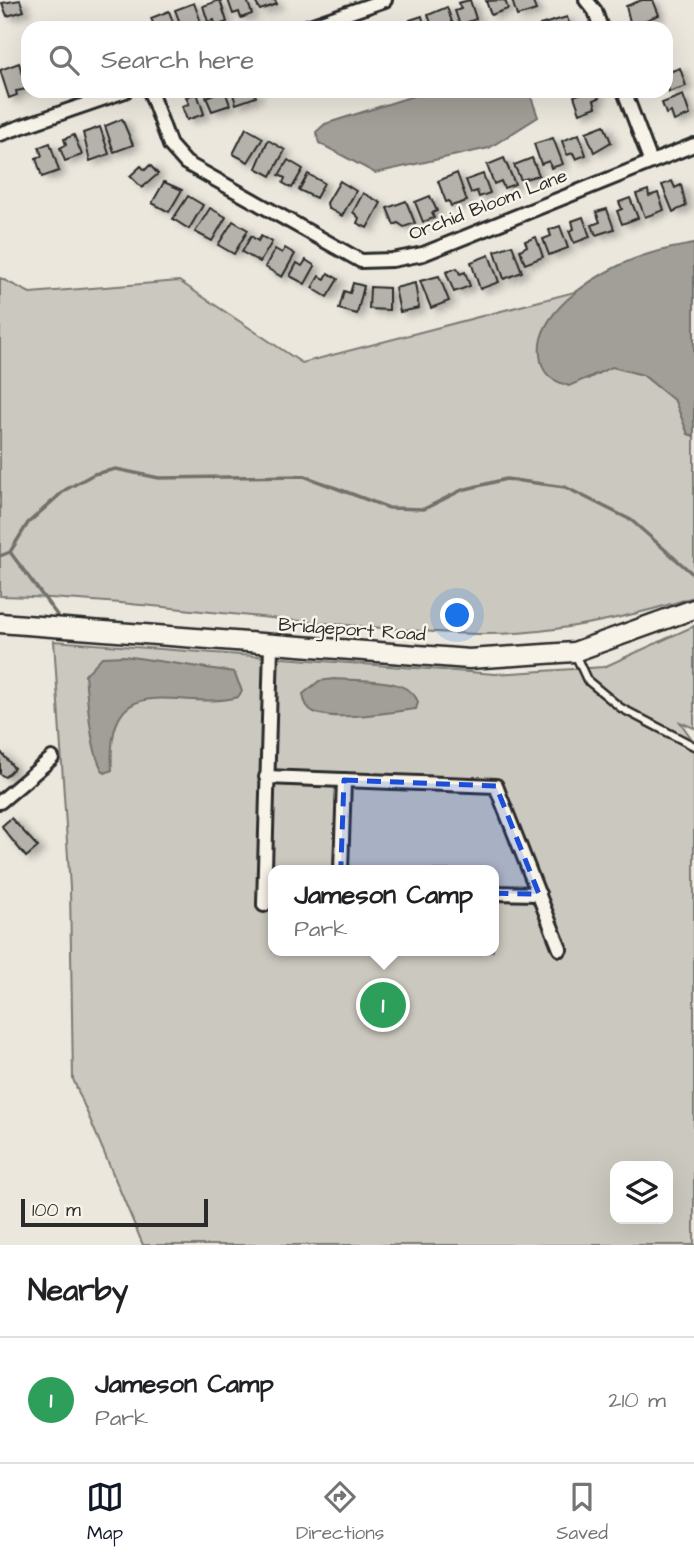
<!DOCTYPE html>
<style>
:root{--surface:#fff;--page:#f2f2f2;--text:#202124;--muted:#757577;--line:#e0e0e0;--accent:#111827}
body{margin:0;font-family:"Architects Daughter",sans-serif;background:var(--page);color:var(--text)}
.controls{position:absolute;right:21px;bottom:21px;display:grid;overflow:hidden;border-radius:14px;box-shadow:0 7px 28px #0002}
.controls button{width:63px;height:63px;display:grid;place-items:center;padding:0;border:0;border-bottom:2px solid var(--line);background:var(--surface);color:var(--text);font:35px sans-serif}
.scale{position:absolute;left:21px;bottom:18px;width:187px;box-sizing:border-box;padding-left:7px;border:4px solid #2b2b2b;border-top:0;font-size:19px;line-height:24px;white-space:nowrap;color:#2b2b2b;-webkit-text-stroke:5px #f7f3e8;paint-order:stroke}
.you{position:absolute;left:458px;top:616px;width:24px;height:24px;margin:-18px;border:5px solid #fff;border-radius:50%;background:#1a73e8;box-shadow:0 0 0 10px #1a73e833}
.badge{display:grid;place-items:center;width:46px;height:46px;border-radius:50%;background:var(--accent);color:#fff;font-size:23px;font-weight:700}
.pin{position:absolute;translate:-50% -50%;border:4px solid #fff;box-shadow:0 2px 7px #0006}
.popup{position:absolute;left:268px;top:865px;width:231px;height:91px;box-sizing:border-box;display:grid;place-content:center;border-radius:14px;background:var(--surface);filter:drop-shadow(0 2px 5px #0005);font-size:23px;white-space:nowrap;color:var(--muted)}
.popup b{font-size:26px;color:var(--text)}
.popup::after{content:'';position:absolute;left:50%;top:100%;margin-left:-14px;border:14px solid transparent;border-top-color:var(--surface)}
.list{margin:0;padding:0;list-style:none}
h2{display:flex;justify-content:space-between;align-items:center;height:91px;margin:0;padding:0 28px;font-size:30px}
h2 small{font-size:23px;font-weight:400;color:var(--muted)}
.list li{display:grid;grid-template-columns:46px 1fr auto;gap:21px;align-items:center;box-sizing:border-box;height:126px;padding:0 28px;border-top:2px solid var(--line)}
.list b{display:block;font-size:26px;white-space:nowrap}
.list p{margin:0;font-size:23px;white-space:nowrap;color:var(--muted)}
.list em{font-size:23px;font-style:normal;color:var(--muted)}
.icon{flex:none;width:38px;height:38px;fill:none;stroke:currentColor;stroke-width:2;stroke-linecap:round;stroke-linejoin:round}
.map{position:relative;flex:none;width:694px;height:1245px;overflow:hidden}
.search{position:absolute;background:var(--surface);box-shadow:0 7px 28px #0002;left:21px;right:21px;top:21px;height:77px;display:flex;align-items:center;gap:18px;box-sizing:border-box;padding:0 24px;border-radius:21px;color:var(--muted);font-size:26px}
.sheet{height:217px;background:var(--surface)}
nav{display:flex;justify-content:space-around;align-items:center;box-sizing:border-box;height:98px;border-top:2px solid var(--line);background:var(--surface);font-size:19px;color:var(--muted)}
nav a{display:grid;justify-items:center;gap:4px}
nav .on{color:var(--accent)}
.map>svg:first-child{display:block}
</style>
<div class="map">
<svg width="694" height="1245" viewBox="0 0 694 1245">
<defs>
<filter id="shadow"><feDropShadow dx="6" dy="3.5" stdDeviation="3.5" flood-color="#0004"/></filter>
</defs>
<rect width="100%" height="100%" fill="#ebe7dd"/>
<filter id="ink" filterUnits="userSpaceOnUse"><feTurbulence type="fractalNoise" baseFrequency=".0143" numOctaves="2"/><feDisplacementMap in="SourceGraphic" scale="14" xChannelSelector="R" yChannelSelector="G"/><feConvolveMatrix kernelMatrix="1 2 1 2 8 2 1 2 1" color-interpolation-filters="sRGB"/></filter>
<g filter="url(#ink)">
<g fill="#cbc8bf" stroke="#7b7a75" stroke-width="2" fill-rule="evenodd">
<path d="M0,278L30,293L179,281L302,363L578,291L550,320L588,379L612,366L643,375L675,401L688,434L694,436V597C644,613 591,625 539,631C483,638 426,631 370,627C246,618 124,599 0,596Z"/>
<path d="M694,626V728L680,722L694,742V1245H143L73,1079L70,888L54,641L495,674L604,667ZM273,870H493V951H273ZM615,1166H668V1219H615Z"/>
</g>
<g fill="#a29f98" stroke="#72716c" stroke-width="2">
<polygon points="429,91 529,91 538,117 489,148 375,173 319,143 316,132 325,124"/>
<path d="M694,244V436L688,434L675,401L643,375L612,367L569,386C551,380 542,375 540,355C535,314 590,279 622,264C645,253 669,248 694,244Z"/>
<path d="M124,656L234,672L242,691L238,697C181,713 105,662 112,770L105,773C91,761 87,695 85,675L102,657Z"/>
<path d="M334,679C358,681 409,676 418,702L416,709C390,712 337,722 314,712C307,709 304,701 303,694L319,681Z"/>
</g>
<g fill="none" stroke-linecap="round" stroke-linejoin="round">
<g stroke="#72716c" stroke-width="3.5">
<polyline points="10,552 57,615"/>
<polyline points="0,556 10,552 28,523 65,490 94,474 116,469 159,478 304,476 389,508 424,509 462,490 506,479 565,487 631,520 694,575"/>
</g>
</g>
<g fill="#b5b2ab" stroke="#2b2b2b" stroke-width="2" filter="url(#shadow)">
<polygon points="20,0 24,11 7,16 2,3"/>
<polygon points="220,0 227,22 216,26 214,20 208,22 203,6"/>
<polygon points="228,0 247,0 252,14 241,18 239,12 233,14"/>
<polygon points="254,0 275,0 277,4 260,10"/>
<polygon points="470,0 476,19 460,25 455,11 461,9 458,3"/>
<polygon points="505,0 508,9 491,15 486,1"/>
<polygon points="512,0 532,0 536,10 517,16"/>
<polygon points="642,0 653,0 659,15 631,26 626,6"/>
<polygon points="194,3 203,28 182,28 175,10"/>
<polygon points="447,7 454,28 433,28 428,15"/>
<polygon points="169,11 175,28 155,28 151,18"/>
<polygon points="422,16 425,28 408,28 412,26 410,20"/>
<polygon points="567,17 571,28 541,28 540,25"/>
<polygon points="19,63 27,89 16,91 17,95 9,98 0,70"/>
<polygon points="680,68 686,86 669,92 666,73"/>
<polygon points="213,91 225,91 230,105 212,111 206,97 214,94"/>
<polygon points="232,91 254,91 256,97 236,104"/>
<polygon points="587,91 597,91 599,98 594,100 596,107 580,113 574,96"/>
<polygon points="197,93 204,114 187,120 182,106 189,104 186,97"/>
<polygon points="683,95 690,115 674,121 671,112 666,114 662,103"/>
<polygon points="122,119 133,145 114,152 105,126"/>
<polygon points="604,125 611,142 594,152 586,132"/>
<polygon points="100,127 109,154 90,161 83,133"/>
<polygon points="246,128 263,138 248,162 233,154"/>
<polygon points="579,134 586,155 576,159 573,153 567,155 562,141"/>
<polygon points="74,135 82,155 65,161 60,148 66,145 64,139"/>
<polygon points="553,138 563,164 551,168 549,161 541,164 534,144"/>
<polygon points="268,140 285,150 271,176 256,168"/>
<polygon points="50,143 59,171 42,177 36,158 42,156 39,147"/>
<polygon points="504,158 515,184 504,188 501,181 494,184 487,165"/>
<polygon points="532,158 539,175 521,180 514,165"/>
<polygon points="288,160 303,169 292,188 283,183 285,178 279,175"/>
<polygon points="150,165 158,174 142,188 130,176 141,166 145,170"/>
<polygon points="457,173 467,201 451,206 449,201 446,202 438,181"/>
<polygon points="308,174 324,183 316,198 299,190"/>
<polygon points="483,174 490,193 479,197 477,191 471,193 466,180"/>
<polygon points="340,181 356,191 342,216 328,208 327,203"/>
<polygon points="672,181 675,188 681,185 686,206 673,212 662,185"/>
<polygon points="164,182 182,190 169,212 152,203"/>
<polygon points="648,190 649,196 658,193 664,210 645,217 636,194"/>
<polygon points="363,193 381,203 367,228 357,223 359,218 353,212"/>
<polygon points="188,196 203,205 189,229 173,219"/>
<polygon points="430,196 437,211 432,213 434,218 423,222 415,202"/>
<polygon points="630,198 638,218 622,224 617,211 622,209 619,202"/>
<polygon points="406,201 415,223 404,227 398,223 394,225 387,208"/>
<polygon points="210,208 226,217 212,241 195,232"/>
<polygon points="607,209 614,229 596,235 592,225 600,222 596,212"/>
<polygon points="583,217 590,237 574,243 569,231 574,229 572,221"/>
<polygon points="233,221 248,230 234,254 218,245"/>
<polygon points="560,226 568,248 549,255 543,239 551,236 549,230"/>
<polygon points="251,236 258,241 261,236 272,242 260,262 242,252"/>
<polygon points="536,237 543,257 525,264 520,250 527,246 525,241"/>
<polygon points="512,245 522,272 504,279 495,251"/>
<polygon points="285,248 295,254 282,277 265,267 275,249 282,253"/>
<polygon points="489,255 499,282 480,289 471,262"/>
<polygon points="306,260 315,266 305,284 290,276 297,263 302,266"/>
<polygon points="457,268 460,274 465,272 470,286 454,292 446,272"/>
<polygon points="328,273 338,279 327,297 312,288 319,276 325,279"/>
<polygon points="439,276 449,301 431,308 420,281"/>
<polygon points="353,283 364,286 357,314 339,309 344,291 350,293"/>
<polygon points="415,283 419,308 400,312 395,288"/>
<polygon points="370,287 389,288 389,310 369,309"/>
<polygon points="0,751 14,768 5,777 0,774"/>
<polygon points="11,818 38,847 26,857 4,830 2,826"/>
</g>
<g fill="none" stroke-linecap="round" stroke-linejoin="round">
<g stroke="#2b2b2b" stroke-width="11">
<polyline id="lane" points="575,654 587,680 621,708 694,746"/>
</g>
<g stroke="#2b2b2b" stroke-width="18">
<g id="street">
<polyline points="586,0 595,11 601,28"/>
<polyline points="304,28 385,0"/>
<polyline points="150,91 170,145 186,163 361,261 392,260 423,254 694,145"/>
<polyline points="624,91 651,162"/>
<polyline points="0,134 125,91"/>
<polyline points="266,777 496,786 560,949"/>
<polyline points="0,802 52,758"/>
<polyline points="341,870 344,780"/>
<polyline points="493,893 539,894"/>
<polyline points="264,905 271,646"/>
</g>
</g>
<g stroke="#2b2b2b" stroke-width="23">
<polyline id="secondary" points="0,623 469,659 574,652 694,609"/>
</g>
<use href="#lane" stroke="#f7f3e8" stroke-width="6"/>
<use href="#street" stroke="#f7f3e8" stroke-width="12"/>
<use href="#secondary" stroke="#f7f3e8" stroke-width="18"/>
</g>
</g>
<path fill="#1d4ed8" fill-opacity="0.2" stroke="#1d4ed8" stroke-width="5" stroke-dasharray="14 9" stroke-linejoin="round" d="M344,780L496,786L539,894L340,891Z"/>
<g text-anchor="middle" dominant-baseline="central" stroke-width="5" stroke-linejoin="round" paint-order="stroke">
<g font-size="19" fill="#2b2b2b" stroke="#f7f3e8">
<text transform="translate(488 205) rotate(-21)">Orchid Bloom Lane</text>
<text transform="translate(352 630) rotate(4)">Bridgeport Road</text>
</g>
</g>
</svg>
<div class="controls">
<button><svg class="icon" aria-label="layers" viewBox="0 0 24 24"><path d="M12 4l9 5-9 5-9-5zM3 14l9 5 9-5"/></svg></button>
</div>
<div class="scale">100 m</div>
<div class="you"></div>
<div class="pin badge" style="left:383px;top:1005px;background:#2e9e5b">1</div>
<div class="popup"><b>Jameson Camp</b>Park</div>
<div class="search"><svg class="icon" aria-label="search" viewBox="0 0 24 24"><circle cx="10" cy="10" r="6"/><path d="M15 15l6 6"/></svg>Search here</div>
</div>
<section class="sheet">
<h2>Nearby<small></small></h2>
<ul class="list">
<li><span class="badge" style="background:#2e9e5b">1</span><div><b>Jameson Camp</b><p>Park</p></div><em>210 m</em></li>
</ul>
</section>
<nav>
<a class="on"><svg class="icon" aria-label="map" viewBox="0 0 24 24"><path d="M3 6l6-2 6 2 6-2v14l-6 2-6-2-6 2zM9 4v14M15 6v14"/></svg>Map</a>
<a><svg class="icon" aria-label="directions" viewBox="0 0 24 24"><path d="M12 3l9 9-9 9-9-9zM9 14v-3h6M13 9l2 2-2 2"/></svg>Directions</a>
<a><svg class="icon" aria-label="saved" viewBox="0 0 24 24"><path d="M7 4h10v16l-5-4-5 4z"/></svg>Saved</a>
</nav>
